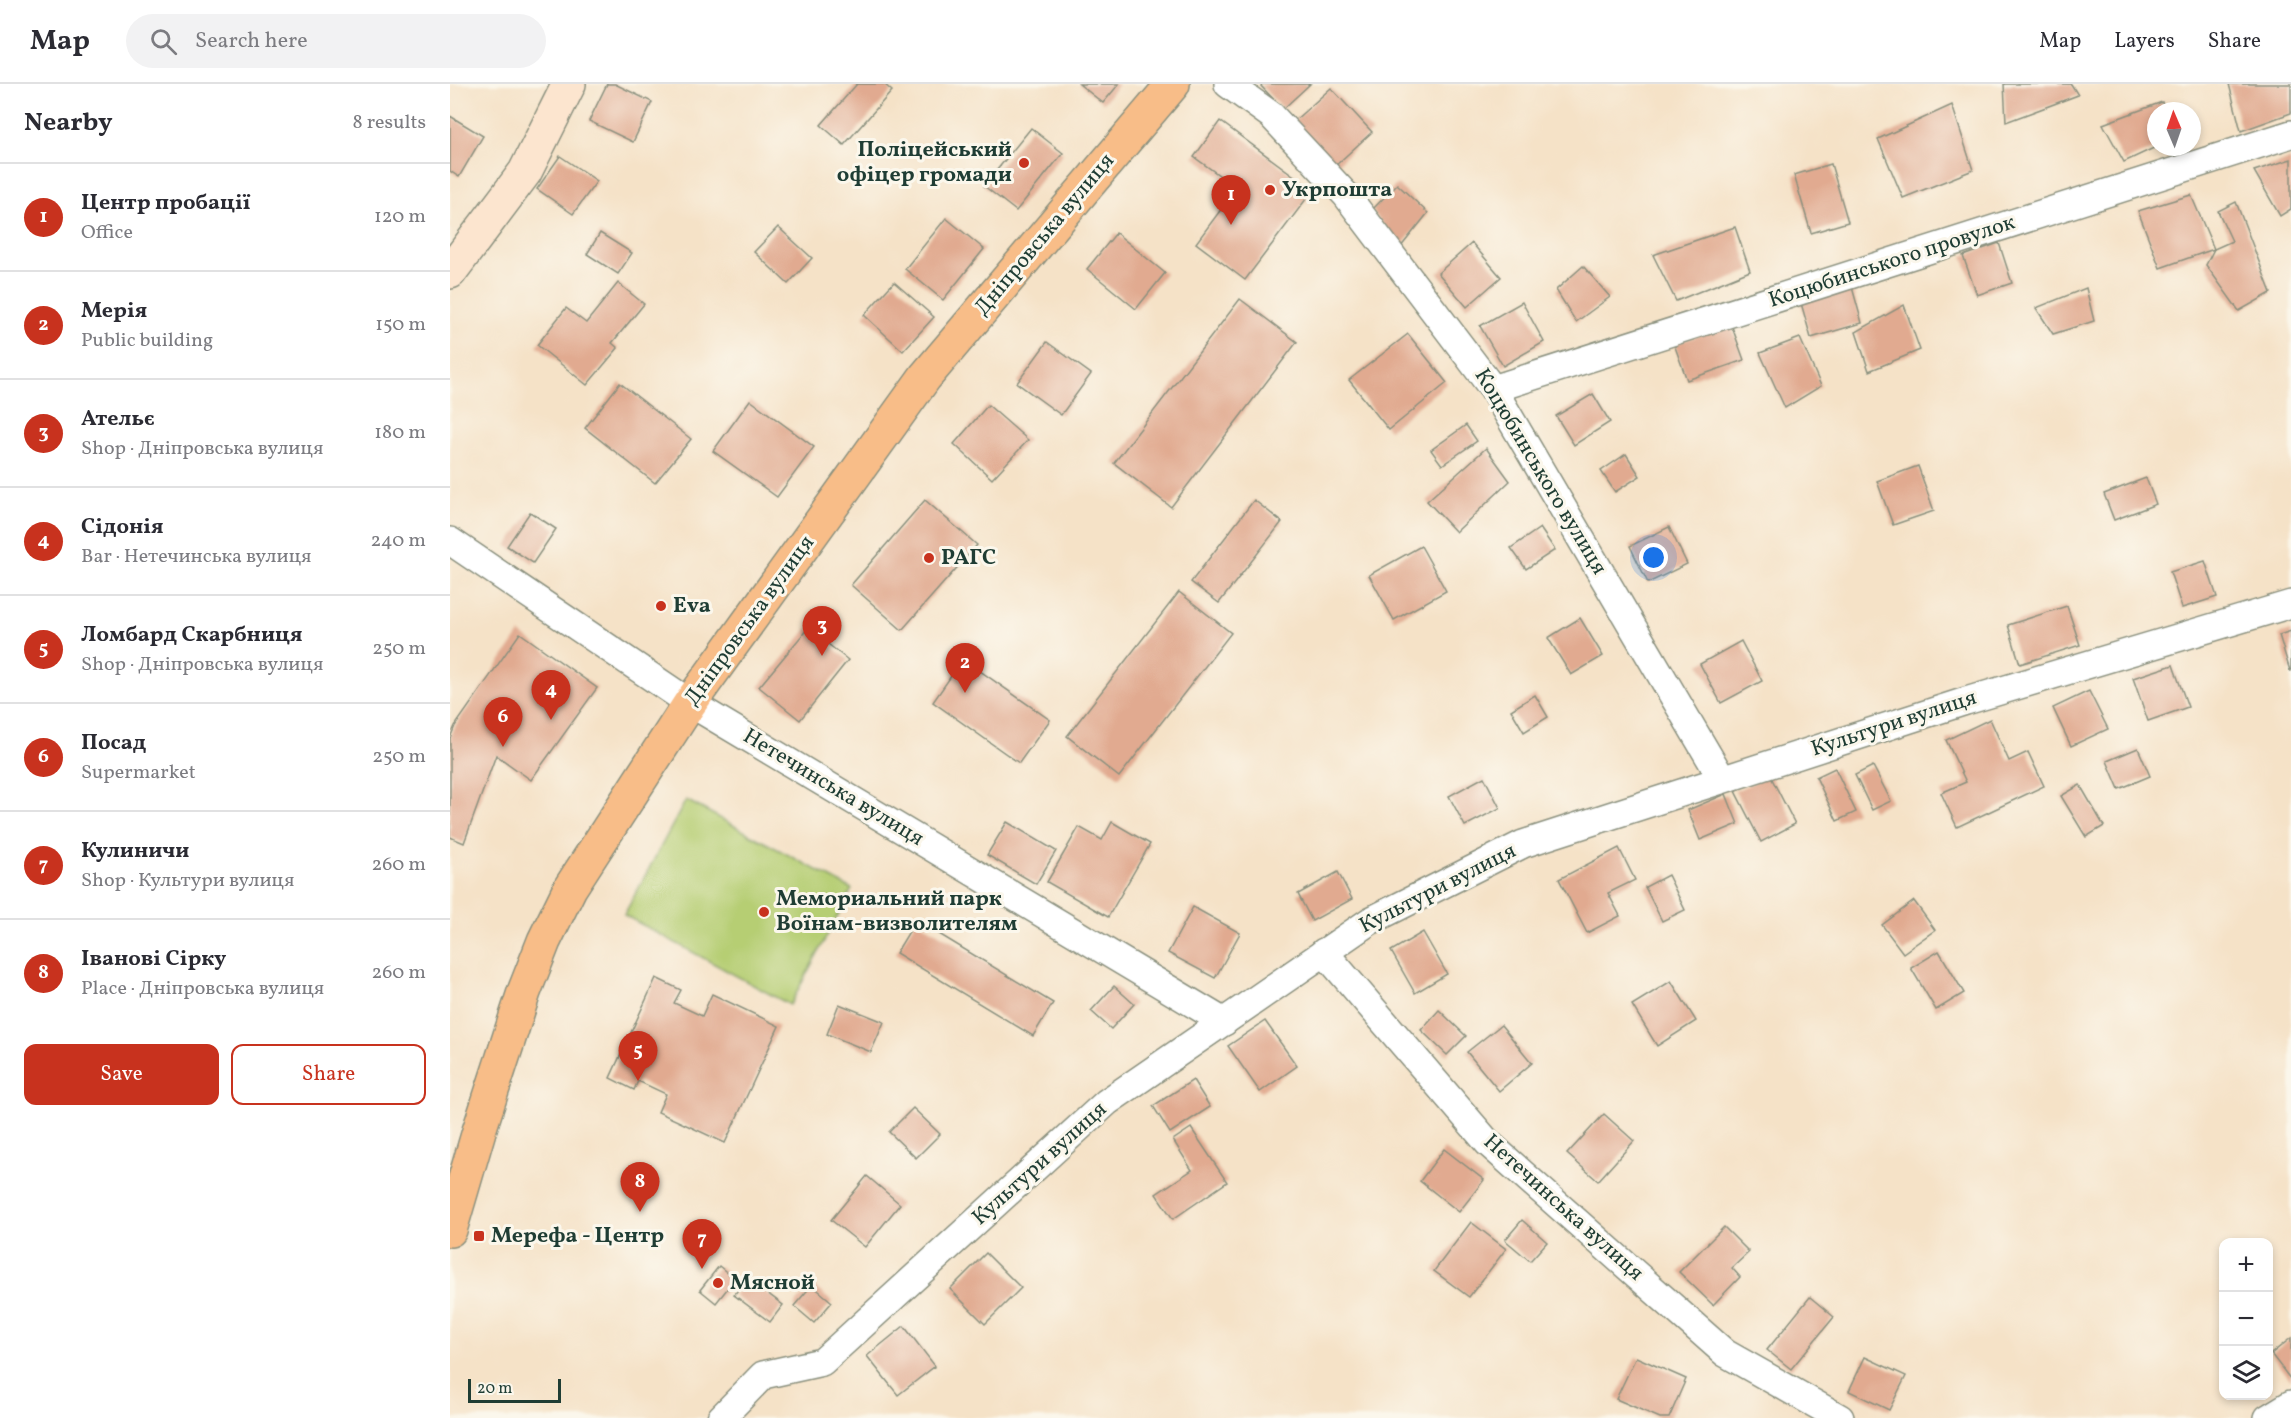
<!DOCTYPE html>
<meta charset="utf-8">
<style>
:root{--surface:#fff;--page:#f2f2f3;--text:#2b2b33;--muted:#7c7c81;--line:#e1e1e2;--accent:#c8321e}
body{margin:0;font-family:Vollkorn,serif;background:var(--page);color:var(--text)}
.controls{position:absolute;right:18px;bottom:18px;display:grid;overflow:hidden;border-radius:12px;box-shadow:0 3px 9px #0003}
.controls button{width:54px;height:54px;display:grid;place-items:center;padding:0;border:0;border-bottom:2px solid var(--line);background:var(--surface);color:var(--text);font:30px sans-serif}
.compass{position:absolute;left:1697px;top:18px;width:54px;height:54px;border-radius:50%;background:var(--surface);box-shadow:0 3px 9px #0003;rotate:358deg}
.scale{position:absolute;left:18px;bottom:15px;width:93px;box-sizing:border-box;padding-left:6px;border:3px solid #1f3d34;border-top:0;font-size:16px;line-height:21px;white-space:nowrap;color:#1f3d34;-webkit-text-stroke:4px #fbf7ec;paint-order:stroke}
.you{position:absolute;left:1204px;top:474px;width:21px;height:21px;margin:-15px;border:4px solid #fff;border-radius:50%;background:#1a73e8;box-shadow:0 0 0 9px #1a73e833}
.badge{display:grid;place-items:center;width:39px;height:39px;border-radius:50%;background:var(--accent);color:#fff;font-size:20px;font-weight:700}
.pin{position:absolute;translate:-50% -50px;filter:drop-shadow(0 2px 3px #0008)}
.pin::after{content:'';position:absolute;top:32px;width:21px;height:18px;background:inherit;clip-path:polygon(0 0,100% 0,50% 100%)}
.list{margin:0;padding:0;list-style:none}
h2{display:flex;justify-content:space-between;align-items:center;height:78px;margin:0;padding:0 24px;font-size:26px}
h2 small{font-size:20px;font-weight:400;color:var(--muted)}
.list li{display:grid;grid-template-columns:39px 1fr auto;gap:18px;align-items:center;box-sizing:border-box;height:108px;padding:0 24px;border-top:2px solid var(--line)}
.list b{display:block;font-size:22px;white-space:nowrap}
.list p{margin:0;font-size:20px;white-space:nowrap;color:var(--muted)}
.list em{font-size:20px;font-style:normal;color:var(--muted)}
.actions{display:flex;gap:12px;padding:18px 24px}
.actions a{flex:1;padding:14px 0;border:2px solid var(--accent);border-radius:12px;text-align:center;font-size:21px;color:var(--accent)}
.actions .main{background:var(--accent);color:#fff}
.icon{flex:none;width:33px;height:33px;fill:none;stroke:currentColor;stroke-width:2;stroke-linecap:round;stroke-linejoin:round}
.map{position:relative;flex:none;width:1841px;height:1334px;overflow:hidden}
header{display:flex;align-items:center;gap:36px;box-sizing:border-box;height:84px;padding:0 30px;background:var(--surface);border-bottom:2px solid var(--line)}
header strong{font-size:28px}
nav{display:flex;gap:33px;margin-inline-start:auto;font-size:21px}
.search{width:420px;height:54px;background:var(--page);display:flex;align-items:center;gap:15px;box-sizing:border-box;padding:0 21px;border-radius:33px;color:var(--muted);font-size:22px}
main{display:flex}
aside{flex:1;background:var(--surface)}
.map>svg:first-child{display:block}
</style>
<header>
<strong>Map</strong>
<div class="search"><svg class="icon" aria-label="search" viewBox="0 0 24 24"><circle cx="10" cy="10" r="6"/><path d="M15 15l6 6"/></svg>Search here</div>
<nav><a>Map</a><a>Layers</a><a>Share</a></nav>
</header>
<main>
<aside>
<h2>Nearby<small>8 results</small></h2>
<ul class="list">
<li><span class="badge">1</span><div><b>Центр пробації</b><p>Office</p></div><em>120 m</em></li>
<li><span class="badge">2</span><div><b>Мерія</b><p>Public building</p></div><em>150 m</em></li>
<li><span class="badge">3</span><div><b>Ательє</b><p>Shop · Дніпровська вулиця</p></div><em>180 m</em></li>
<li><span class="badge">4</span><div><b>Сідонія</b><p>Bar · Нетечинська вулиця</p></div><em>240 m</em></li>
<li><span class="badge">5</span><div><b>Ломбард Скарбниця</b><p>Shop · Дніпровська вулиця</p></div><em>250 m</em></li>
<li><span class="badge">6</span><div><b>Посад</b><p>Supermarket</p></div><em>250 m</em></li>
<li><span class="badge">7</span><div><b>Кулиничи</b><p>Shop · Культури вулиця</p></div><em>260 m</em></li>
<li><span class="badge">8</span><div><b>Іванові Сірку</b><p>Place · Дніпровська вулиця</p></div><em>260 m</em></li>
</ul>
<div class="actions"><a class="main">Save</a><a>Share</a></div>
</aside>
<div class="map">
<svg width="1841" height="1334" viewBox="0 0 1841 1334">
<rect width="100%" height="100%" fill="#fbf7ec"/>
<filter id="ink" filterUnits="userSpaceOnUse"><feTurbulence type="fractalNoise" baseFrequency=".0167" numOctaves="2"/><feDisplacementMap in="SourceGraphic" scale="12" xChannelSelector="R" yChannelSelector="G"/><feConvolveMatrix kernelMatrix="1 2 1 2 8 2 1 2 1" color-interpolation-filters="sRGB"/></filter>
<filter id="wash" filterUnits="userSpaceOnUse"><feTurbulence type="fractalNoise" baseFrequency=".008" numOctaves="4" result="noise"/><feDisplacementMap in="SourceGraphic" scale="24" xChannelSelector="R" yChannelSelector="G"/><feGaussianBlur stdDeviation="1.35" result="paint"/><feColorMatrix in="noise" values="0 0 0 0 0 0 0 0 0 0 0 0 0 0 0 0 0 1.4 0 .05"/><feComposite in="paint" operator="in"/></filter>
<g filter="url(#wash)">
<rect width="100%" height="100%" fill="#f5e2c7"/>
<polygon fill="#b6ce73" stroke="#6a8654" stroke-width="1.5" points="236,716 402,805 340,921 174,831"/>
<g id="blocks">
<g fill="#e1aa90">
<polygon points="157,0 165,0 202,18 183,58 139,37"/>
<polygon points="407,0 434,0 442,7 394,61 371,41"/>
<polygon points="629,0 669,0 653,19"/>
<polygon points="812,0 860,0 833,25 811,2"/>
<polygon points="1554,0 1621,0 1628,11 1556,38"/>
<polygon points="1779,0 1841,0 1841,29 1791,47"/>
<polygon points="881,4 922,48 885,82 844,37"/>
<polygon points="1712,18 1715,27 1706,27 1706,63 1674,78 1653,40"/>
<polygon points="1502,21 1523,86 1453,114 1428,55"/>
<polygon points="0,32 33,52 9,93 0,87"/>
<polygon points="770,37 863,106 795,196 746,159 787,104 744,73"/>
<polygon points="581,44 613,69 566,127 534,102"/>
<polygon points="110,72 147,97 123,130 87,105"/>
<polygon points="1841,75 1841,125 1830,132 1804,87"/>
<polygon points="1381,80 1398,138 1361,149 1344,91"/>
<polygon points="947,100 978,129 950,164 922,126"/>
<polygon points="1741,111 1764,165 1710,184 1688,127"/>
<polygon points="1786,118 1821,209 1789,227 1756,181 1764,165 1782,157 1768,127"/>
<polygon points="496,134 534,165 493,216 455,185"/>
<polygon points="328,143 362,174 338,200 304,168"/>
<polygon points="1285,143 1300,187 1226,217 1203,171"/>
<polygon points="150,149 182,169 168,190 137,170"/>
<polygon points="666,149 715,189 686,225 637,185"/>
<polygon points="1022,159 1051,193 1017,223 988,189"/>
<polygon points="1549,159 1562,199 1527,211 1513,172"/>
<polygon points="1133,182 1160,213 1126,238 1106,206"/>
<polygon points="444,198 484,233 453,267 414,231"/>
<polygon points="168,199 194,220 162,259 168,264 137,301 87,261 116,224 136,239"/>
<polygon points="1402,203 1412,239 1361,254 1351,219"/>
<polygon points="1636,204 1644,237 1603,250 1586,224"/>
<polygon points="790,215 847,258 721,423 664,379"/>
<polygon points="1072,218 1094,258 1053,282 1030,242"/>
<polygon points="1454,221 1470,266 1419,287 1406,248"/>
<polygon points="1281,240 1294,276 1237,296 1224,260"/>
<polygon points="958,250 997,299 939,346 899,296"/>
<polygon points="1350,254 1371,302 1335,324 1310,269"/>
<polygon points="597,258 641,290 611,331 567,299"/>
<polygon points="170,299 241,355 205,399 135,344"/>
<polygon points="1143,310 1160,338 1124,361 1106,332"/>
<polygon points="300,316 364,363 327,413 263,367"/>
<polygon points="538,321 578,356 542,395 504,360"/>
<polygon points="1016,341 1027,357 992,381 981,366"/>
<polygon points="1036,364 1060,397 1006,448 977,417"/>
<polygon points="1176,370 1190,392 1165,408 1151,387"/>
<polygon points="1468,382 1484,427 1443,441 1427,397"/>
<polygon points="1696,394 1706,420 1664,436 1654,410"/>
<polygon points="475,416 527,461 452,546 401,501"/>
<polygon points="804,416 832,438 769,519 741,498"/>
<polygon points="80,428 106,445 83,479 57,462"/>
<polygon points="1219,443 1237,480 1198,499 1180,462"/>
<polygon points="1090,444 1105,466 1076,485 1061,464"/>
<polygon points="971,462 996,507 944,536 919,491"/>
<polygon points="1755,477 1767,513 1732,524 1720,488"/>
<polygon points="729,508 781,549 669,693 617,652"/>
<polygon points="1617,522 1630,561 1570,580 1558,541"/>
<polygon points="1130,534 1153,572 1121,591 1098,554"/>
<polygon points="358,544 398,576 350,636 309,603"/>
<polygon points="1841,547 1841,587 1840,587 1829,551"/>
<polygon points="70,549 147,604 81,696 46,671 14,759 0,753 0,654 5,642"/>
<polygon points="1291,557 1312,597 1271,619 1250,580"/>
<polygon points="513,575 600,636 569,679 483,618"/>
<polygon points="1723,581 1738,623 1698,637 1683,594"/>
<polygon points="1639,607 1658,645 1621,662 1603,624"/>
<polygon points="1085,611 1098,633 1074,648 1061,626"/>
<polygon points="1540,635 1559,677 1578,668 1594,702 1507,743 1491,709 1516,698 1496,656"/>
<polygon points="1688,664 1700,692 1669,705 1657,677"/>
<polygon points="1423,682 1441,717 1422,726 1405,691"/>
<polygon points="1385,684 1406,728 1387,737 1366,693"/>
<polygon points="1320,691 1345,740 1311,758 1285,707"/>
<polygon points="1034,693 1050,724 1015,742 999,712"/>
<polygon points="1630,701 1654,742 1636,753 1611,712"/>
<polygon points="1276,710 1288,740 1250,756 1238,726"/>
<polygon points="557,738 606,767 586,800 537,771"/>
<polygon points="662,738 700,760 658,833 597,798 629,743 652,756"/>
<polygon points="1169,764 1185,796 1158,809 1170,832 1137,849 1109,795"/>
<polygon points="888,788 902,815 862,837 848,810"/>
<polygon points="1218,791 1235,826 1212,837 1195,803"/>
<polygon points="1464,817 1485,846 1453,869 1432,841"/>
<polygon points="743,823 790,849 765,894 718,869"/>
<polygon points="466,836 603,919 583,952 446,869"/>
<polygon points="973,848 997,890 965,909 941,867"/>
<polygon points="1489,867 1514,909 1486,926 1461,884"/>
<polygon points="206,894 231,906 224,919 252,932 262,910 329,942 275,1059 208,1028 216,1010 188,997 184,1006 160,994"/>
<polygon points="1221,897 1246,937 1207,962 1182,921"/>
<polygon points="664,902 684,920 661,945 641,927"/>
<polygon points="389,920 434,938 421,968 377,950"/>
<polygon points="989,926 1016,952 997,971 971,946"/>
<polygon points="815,937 847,982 810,1008 778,962"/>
<polygon points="1051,941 1082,979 1049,1007 1017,968"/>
<polygon points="743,996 760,1023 720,1049 703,1022"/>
<polygon points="463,1024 490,1050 466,1074 439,1048"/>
<polygon points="1154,1030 1184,1057 1148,1097 1117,1070"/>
<polygon points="741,1044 777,1098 723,1135 706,1110 742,1086 723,1056"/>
<polygon points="994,1065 1034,1096 1009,1128 970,1097"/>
<polygon points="417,1092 450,1120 415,1163 381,1136"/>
<polygon points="1072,1136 1097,1158 1080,1177 1055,1156"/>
<polygon points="1021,1138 1056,1165 1019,1213 984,1187"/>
<polygon points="1274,1143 1299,1168 1282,1184 1290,1193 1263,1221 1229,1188"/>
<polygon points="536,1169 571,1204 535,1240 500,1205"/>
<polygon points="269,1182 285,1195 266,1219 250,1206"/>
<polygon points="297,1194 333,1221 320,1238 284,1211"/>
<polygon points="362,1201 382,1218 364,1239 344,1222"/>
<polygon points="1360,1213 1384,1233 1341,1285 1317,1266"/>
<polygon points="454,1242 485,1282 448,1311 417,1272"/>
<polygon points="1841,1254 1841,1296 1821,1270"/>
<polygon points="1186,1273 1236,1295 1219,1334 1210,1334 1166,1315"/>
<polygon points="1415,1273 1456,1292 1439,1326 1399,1307"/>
</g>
</g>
</g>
<g filter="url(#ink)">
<use href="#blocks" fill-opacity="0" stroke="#8a907e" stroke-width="1.5"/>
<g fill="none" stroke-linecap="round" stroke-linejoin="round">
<g stroke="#8a907e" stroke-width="30">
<g id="street">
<polyline points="778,0 821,31 896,111 1043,305 1272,695"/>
<polyline points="1043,305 1841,50"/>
<polyline points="0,457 240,619 774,938"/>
<polyline points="874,868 1038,1059 1275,1269 1390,1334"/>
<polyline points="271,1334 313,1291 372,1278 657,1018 920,837 1073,760 1516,617 1841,520"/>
<polyline points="1818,1334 1841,1320"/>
</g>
</g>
<g stroke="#8a907e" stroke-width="36">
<polyline id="secondary" points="0,188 75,88 119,0"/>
</g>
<g stroke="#8a907e" stroke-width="36">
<polyline id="highway" points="0,1146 29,1047 74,908 94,857 120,804 240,619 475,293 723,0"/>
</g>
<use href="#street" stroke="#fff" stroke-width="27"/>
<use href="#secondary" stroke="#fce5cf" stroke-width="33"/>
<use href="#highway" stroke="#f8bd88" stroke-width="33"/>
</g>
</g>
<g fill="#c8321e" stroke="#fbf7ec" stroke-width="2">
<circle cx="574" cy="79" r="6"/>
<circle cx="820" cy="106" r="6"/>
<circle cx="479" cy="474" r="6"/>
<circle cx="211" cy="522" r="6"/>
<circle cx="314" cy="828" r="6"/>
<rect x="23" y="1146" width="12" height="12" rx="3"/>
<circle cx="268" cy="1199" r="6"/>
</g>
<g text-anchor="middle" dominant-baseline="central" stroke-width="6" stroke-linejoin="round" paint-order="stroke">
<g font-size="22" font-weight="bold" fill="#1f3d34" stroke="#fbf7ec" text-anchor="start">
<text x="562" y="66" text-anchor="end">Поліцейський<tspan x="562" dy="25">офіцер громади</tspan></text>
<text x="832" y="106">Укрпошта</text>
<text x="491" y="474">РАГС</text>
<text x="223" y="522">Eva</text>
<text x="326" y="815">Мемориальний парк<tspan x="326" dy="25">Воїнам-визволителям</tspan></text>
<text x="41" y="1152">Мерефа - Центр</text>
<text x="280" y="1199">Мясной</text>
</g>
<g font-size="22" fill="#1f3d34" stroke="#fbf7ec">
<text transform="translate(595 151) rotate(-50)">Дніпровська вулиця</text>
<text transform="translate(1442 178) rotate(-18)">Коцюбинського провулок</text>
<text transform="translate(1090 388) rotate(59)">Коцюбинського вулиця</text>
<text transform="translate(300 537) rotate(-54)">Дніпровська вулиця</text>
<text transform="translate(1444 640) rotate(-18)">Культури вулиця</text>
<text transform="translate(383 704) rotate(31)">Нетечинська вулиця</text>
<text transform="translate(988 805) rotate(-27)">Культури вулиця</text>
<text transform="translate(590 1080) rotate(-42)">Культури вулиця</text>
<text transform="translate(1113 1124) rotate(42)">Нетечинська вулиця</text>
</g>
</g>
</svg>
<div class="controls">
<button>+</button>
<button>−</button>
<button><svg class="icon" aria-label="layers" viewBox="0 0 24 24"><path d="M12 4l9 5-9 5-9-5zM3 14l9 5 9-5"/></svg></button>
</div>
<svg class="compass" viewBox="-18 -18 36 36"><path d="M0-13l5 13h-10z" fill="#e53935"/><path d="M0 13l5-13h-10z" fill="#7c7c81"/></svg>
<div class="scale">20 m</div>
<div class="you"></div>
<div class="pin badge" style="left:781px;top:141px">1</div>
<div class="pin badge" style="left:515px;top:609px">2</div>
<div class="pin badge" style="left:372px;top:572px">3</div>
<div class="pin badge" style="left:101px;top:636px">4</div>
<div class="pin badge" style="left:188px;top:997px">5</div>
<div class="pin badge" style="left:53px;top:663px">6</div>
<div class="pin badge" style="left:252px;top:1185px">7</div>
<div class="pin badge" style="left:190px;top:1128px">8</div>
</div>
</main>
